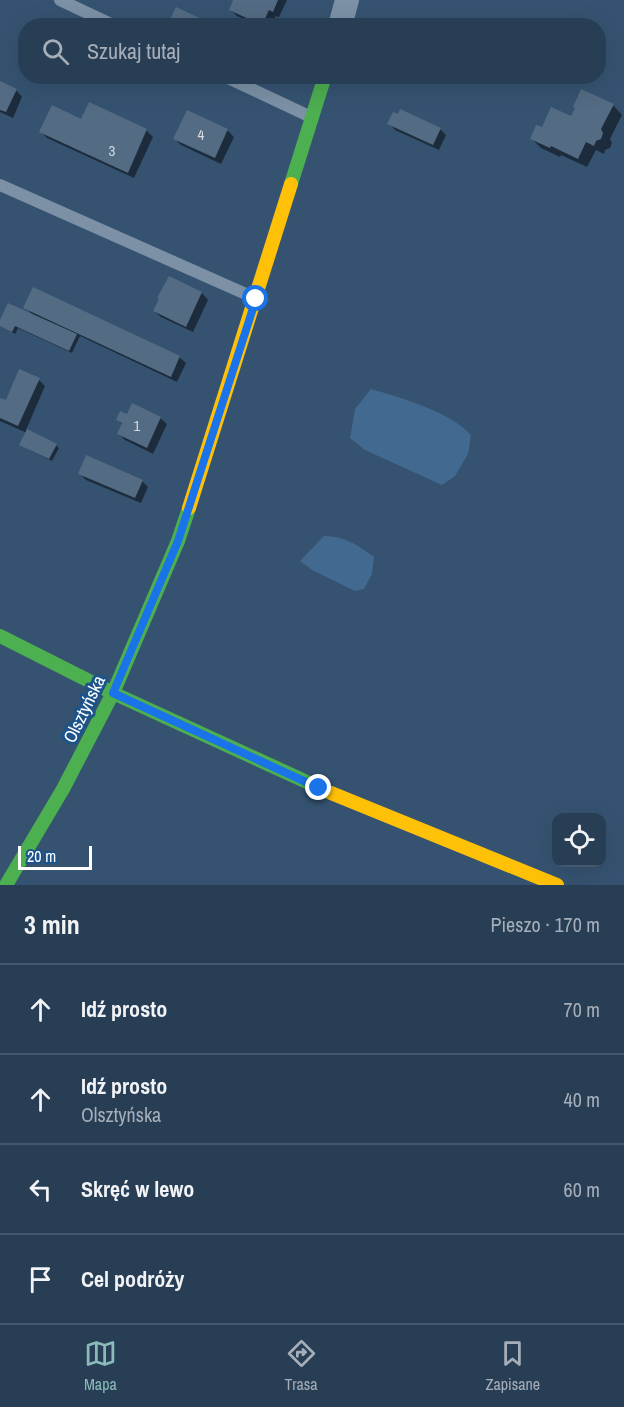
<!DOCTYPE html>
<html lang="pl">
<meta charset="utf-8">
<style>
:root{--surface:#283e55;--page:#34495f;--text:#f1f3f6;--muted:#a5aeb9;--line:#44576c;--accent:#8bbbb9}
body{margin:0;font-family:"Archivo Narrow",sans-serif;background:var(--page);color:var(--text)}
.controls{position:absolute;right:18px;bottom:18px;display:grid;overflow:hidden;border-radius:12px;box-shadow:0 6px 24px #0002}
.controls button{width:54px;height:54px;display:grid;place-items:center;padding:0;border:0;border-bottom:2px solid var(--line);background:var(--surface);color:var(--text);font:30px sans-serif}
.scale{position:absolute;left:18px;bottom:15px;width:74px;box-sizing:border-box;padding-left:6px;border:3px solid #fff;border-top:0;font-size:16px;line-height:21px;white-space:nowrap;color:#fff;-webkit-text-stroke:4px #1c538a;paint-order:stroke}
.stop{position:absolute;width:18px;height:18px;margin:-14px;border:4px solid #1a73e8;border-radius:50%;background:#fff}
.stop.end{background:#1a73e8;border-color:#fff;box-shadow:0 2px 6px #0008}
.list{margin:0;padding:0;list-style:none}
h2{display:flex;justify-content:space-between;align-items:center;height:78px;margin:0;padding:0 24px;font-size:26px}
h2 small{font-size:20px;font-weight:400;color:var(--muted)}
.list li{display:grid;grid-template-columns:39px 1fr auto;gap:18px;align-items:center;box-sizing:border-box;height:90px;padding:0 24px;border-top:2px solid var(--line)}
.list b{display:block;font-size:22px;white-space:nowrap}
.list p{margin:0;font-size:20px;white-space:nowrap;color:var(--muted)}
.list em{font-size:20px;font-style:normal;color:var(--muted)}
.icon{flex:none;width:33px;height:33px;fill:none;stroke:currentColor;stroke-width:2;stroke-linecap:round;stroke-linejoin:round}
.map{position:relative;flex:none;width:624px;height:885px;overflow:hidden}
.search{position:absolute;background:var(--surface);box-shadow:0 6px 24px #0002;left:18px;right:18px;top:18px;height:66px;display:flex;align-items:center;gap:15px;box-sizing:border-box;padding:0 21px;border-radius:24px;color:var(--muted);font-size:22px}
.sheet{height:438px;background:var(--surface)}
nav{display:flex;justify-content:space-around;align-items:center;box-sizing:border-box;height:84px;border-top:2px solid var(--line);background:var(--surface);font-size:16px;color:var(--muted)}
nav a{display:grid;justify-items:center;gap:3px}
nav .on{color:var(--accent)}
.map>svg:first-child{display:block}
</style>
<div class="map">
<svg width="624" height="885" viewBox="0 0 624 885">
<rect width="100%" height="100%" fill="#355371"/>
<g fill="#42698f">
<path d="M371,389C401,398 449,411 471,435L468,454L455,476L442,485L365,450L350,438L355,409Z"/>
<path d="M324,536C344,536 358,545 374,557L372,574L364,589L355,591L312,570L300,561Z"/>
</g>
<g fill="#0007">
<polygon points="235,0 287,0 279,17 276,16 271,26 258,26 237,16 230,9"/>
<polygon points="0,83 16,90 22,97 13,118 0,112"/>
<polygon points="90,104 147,131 153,137 134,178 47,138 41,132 82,121"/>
<polygon points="613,105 622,115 610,139 612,143 610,148 605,150 604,154 596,150 587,167 561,155 560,157 541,148 532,139 543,129 572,118"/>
<polygon points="187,112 227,130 234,137 221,164 181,145 175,139"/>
<polygon points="389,123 440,129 446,135 439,150 395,130"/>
<polygon points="170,278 202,293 208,300 193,332 161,317 154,311"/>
<polygon points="25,307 179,357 186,363 177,382 80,336 72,353 18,328 15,334 0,325 0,323 33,315"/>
<polygon points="39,380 45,386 26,430 56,445 59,448 52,461 24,447 21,445 27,433 0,421 0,399 6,402"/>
<polygon points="128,416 160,418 167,424 153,454 125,440 119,434 123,425 118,420"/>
<polygon points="80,474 142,481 148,487 141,503 86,480"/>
</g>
<g fill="#536b83">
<polygon points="233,0 278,0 273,12 269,10 262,25 229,10"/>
<polygon points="176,7 206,21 204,26 167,26"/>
<polygon points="0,81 17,89 6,112 0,110"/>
<polygon points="581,89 614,104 601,129 603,133 601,139 596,141 594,146 586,142 578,159 551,146 550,148 530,139 536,125 542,127 551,107 571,116 575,108 573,107"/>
<polygon points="89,102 147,129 128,173 39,132 52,105 81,119"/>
<polygon points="400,109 441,128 433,145 387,124 393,112 398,114"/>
<polygon points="187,110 228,129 215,158 173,139"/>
<polygon points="169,276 202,292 186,327 153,311 159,299 157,298"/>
<polygon points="33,287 180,356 171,377 23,308"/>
<polygon points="8,303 77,334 69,351 15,326 12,332 0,326 0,320"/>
<polygon points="19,369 40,378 18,426 0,418 0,398 6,400"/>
<polygon points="132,403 161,417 147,448 117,434 122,423 116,420 120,411 127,414"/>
<polygon points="27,429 57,444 49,459 19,445"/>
<polygon points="86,455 143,480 135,498 78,474"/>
</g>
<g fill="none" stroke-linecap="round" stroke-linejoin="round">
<g stroke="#7c91a6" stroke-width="12">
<polyline points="60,0 115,26"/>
<polyline points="224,76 311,117"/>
<polyline points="0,185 255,298"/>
</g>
<polyline stroke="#7c91a6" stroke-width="24" points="340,26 347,0"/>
<g stroke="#4caf50" stroke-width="14">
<polyline points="291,184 325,76"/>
<polyline points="0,636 113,693 331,793"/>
<polyline points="6,885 63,789 113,693 178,541 189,508"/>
</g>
<g stroke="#ffc107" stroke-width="14">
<polyline points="189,508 291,184"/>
<polyline points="331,793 557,885"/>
</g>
</g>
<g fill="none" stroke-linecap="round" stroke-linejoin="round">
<polyline stroke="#1a73e8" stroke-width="8" points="256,299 178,541 113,693 319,788"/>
</g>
<g text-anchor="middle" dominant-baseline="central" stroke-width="6" stroke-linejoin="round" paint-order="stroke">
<g font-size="15" fill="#d4dae0">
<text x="201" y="134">4</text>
<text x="112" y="150">3</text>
<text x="137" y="425">1</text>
</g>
<g font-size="18" fill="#fff" stroke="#1c538a">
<text transform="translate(84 709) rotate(-64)">Olsztyńska</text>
</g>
</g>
</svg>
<div class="controls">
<button><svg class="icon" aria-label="locate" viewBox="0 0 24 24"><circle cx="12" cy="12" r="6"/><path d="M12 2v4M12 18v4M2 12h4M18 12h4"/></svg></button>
</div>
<div class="scale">20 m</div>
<div class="stop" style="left:256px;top:299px"></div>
<div class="stop end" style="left:319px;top:788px"></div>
<div class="search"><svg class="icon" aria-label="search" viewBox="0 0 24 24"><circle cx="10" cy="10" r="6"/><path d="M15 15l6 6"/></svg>Szukaj tutaj</div>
</div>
<section class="sheet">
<h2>3 min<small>Pieszo · 170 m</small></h2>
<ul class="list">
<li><svg class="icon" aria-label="ahead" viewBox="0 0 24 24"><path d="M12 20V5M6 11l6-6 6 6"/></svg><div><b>Idź prosto</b></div><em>70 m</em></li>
<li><svg class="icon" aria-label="ahead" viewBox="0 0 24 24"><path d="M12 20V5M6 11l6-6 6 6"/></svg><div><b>Idź prosto</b><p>Olsztyńska</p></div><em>40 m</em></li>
<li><svg class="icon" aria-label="left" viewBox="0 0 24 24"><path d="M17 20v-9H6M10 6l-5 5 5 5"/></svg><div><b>Skręć w lewo</b></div><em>60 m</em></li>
<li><svg class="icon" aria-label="arrive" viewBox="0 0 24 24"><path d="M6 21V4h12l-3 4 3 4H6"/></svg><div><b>Cel podróży</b></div></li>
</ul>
</section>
<nav>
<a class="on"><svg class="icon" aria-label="map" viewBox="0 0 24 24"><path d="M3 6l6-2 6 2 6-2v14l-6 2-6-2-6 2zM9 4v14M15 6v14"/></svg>Mapa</a>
<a><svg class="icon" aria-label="directions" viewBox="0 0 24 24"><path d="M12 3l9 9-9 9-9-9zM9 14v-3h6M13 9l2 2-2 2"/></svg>Trasa</a>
<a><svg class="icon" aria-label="saved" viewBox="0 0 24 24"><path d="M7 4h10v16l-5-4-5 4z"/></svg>Zapisane</a>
</nav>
